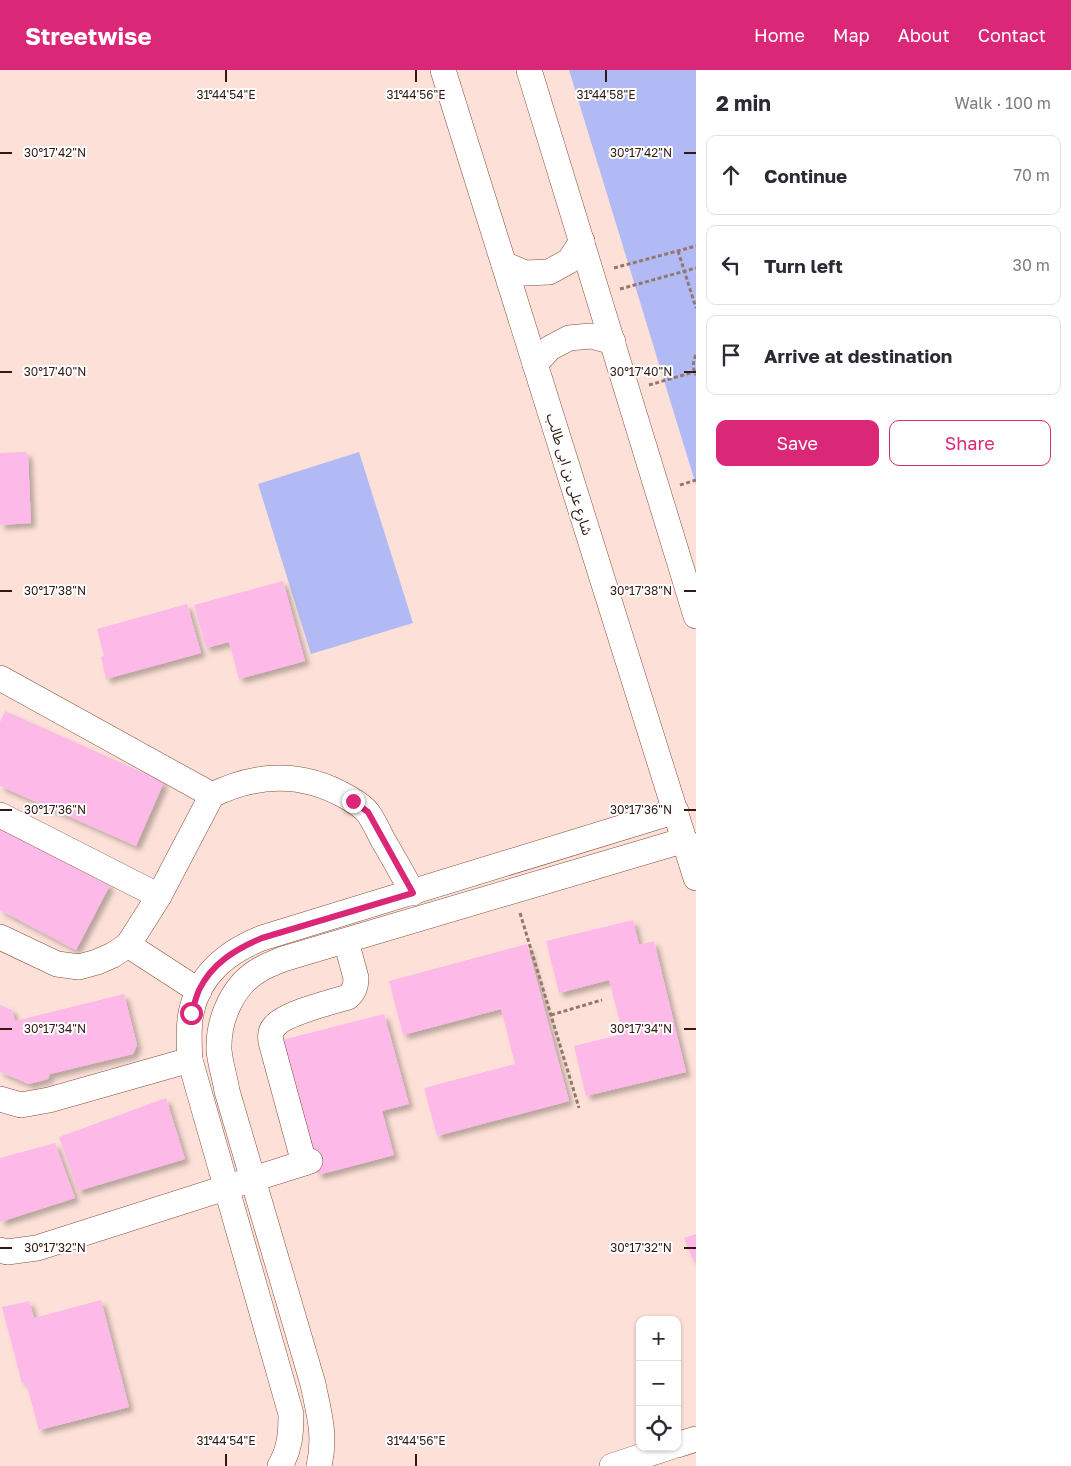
<!DOCTYPE html>
<meta charset="utf-8">
<style>
:root{--surface:#fff;--page:#f7f7f7;--text:#2b2b33;--muted:#7c7c81;--line:#e1e1e2;--accent:#db2777}
body{margin:0;font-family:"Golos Text","Noto Sans Arabic",sans-serif;background:var(--page);color:var(--text)}
.controls{position:absolute;right:15px;bottom:15px;display:grid;overflow:hidden;border-radius:10px;box-shadow:0 1px 4px #0004}
.controls button{width:45px;height:45px;display:grid;place-items:center;padding:0;border:0;border-bottom:1px solid var(--line);background:var(--surface);color:var(--text);font:25px sans-serif}
.stop{position:absolute;width:15px;height:15px;margin:-11px;border:4px solid #db2777;border-radius:50%;background:#fff}
.stop.end{background:#db2777;border-color:#fff;box-shadow:0 1px 5px #0008}
.list{margin:0;padding:0;list-style:none}
h2{display:flex;justify-content:space-between;align-items:center;height:65px;margin:0;padding:0 20px;font-size:21px}
h2 small{font-size:16px;font-weight:400;color:var(--muted)}
.list li{display:grid;grid-template-columns:32px 1fr auto;gap:15px;align-items:center;box-sizing:border-box;height:80px;margin:0 10px 10px;padding:0 10px;border:1px solid var(--line);border-radius:10px}
.list b{display:block;font-size:19px;white-space:nowrap}
.list em{font-size:16px;font-style:normal;color:var(--muted)}
.actions{display:flex;gap:10px;padding:15px 20px}
.actions a{flex:1;padding:11px 0;border:1px solid var(--accent);border-radius:10px;text-align:center;font-size:18px;color:var(--accent)}
.actions .main{background:var(--accent);color:#fff}
.icon{flex:none;width:28px;height:28px;fill:none;stroke:currentColor;stroke-width:2;stroke-linecap:round;stroke-linejoin:round}
.map{position:relative;flex:none;width:696px;height:1396px;overflow:hidden}
header{display:flex;align-items:center;gap:30px;box-sizing:border-box;height:70px;padding:0 25px;background:var(--accent);color:#fff}
header strong{font-size:24px}
nav{display:flex;gap:28px;margin-inline-start:auto;font-size:18px}
main{display:flex}
aside{flex:1;background:var(--surface)}
.map>svg:first-child{display:block}
</style>
<header>
<strong>Streetwise</strong>
<nav><a>Home</a><a>Map</a><a>About</a><a>Contact</a></nav>
</header>
<main>
<div class="map">
<svg width="696" height="1396" viewBox="0 0 696 1396">
<defs>
<filter id="shadow"><feDropShadow dx="4.5" dy="4.5" stdDeviation="2.5" flood-color="#0004"/></filter>
</defs>
<rect width="100%" height="100%" fill="#fde1d8"/>
<g fill="#b2baf5">
<polygon points="569,0 696,0 696,415"/>
<polygon points="359,382 413,553 311,584 258,414"/>
</g>
<g fill="#fdb9e8" filter="url(#shadow)">
<polygon points="26,382 28,386 31,453 0,455 0,383"/>
<polygon points="283,511 305,591 239,609 229,572 206,578 194,535"/>
<polygon points="187,534 201,583 106,609 101,587 104,586 97,559"/>
<polygon points="5,641 164,712 136,776 0,716 0,652"/>
<polygon points="0,758 110,815 76,880 0,840"/>
<polygon points="633,850 639,875 654,871 686,1002 586,1026 574,976 623,964 609,910 559,923 546,871"/>
<polygon points="527,874 569,1031 437,1066 424,1018 515,994 501,939 403,965 389,911"/>
<polygon points="124,924 137,975 133,984 50,1004 48,1009 29,1014 0,1002 0,935 12,940 15,951"/>
<polygon points="384,944 409,1034 382,1041 394,1085 318,1105 282,970"/>
<polygon points="166,1028 185,1089 78,1121 59,1067"/>
<polygon points="55,1073 75,1128 0,1152 0,1088"/>
<polygon points="696,1164 696,1189 693,1190 684,1168"/>
<polygon points="101,1230 129,1337 39,1360 26,1312 22,1313 2,1237 29,1231 34,1248"/>
</g>
<g fill="none" stroke-linecap="round" stroke-linejoin="round">
<g stroke="#864d3a" stroke-width="26">
<g id="minor">
<polyline points="443,0 696,808"/>
<polyline points="529,0 696,546"/>
<polyline points="504,194 525,203 549,202 569,191 582,171"/>
<polyline points="535,294 550,278 569,268 591,266 613,272"/>
<polyline points="0,608 212,725"/>
<polyline points="0,745 159,826"/>
<path d="M0,867L57,894L79,897L97,892L113,885L128,875L159,826L212,725C257,703 302,701 347,727C354,731 363,736 368,743C374,751 378,761 383,770C393,787 403,805 413,823"/>
<polyline points="128,875 199,921"/>
<polyline points="0,1029 21,1035 49,1030 190,990"/>
<path d="M304,1093L271,972C270,966 270,961 274,957C283,944 331,932 348,927C354,922 356,916 356,908L346,871"/>
<polyline points="0,1180 7,1182 37,1178 310,1091"/>
<polyline points="677,1375 696,1369"/>
<path d="M280,1396C290,1379 291,1363 291,1344L190,990C189,975 188,959 191,943C199,904 227,882 262,868L676,741"/>
<path d="M319,1396C326,1365 319,1344 313,1314L227,1021C225,1008 220,993 219,980C218,949 233,914 261,899C268,895 276,892 283,889L685,770"/>
<polyline points="612,1396 670,1377"/>
</g>
</g>
<g stroke="#92786f" stroke-width="3" stroke-dasharray="4 2.5" stroke-linecap="butt">
<polyline points="678,181 696,238"/>
<polyline points="614,198 696,176"/>
<polyline points="620,219 696,198"/>
<path d="M696,285C693,291 692,298 696,305"/>
<polyline points="649,315 694,302"/>
<polyline points="680,415 696,410"/>
<polyline points="520,843 579,1038"/>
<polyline points="551,945 602,930"/>
</g>
<use href="#minor" stroke="#fff" stroke-width="25"/>
</g>
<g fill="none" stroke-linecap="round" stroke-linejoin="round">
<path stroke="#db2777" stroke-width="6" d="M191,943C194,936 196,927 199,920C212,893 236,879 262,868L413,823L368,742L353,731"/>
</g>
<path fill="none" stroke="#321a12" stroke-width="2" d="M226,0V12M416,0V12M606,0V12M0,83H12M684,83H696M0,302H12M684,302H696M0,521H12M684,521H696M0,740H12M684,740H696M0,959H12M684,959H696M0,1178H12M684,1178H696M226,1384V1396M416,1384V1396"/>
<g text-anchor="middle" dominant-baseline="central" stroke-width="4" stroke-linejoin="round" paint-order="stroke">
<g font-size="14" fill="#321a12" stroke="#fff">
<text transform="translate(570 404) rotate(73)">شارع على بن ابى طالب</text>
</g>
</g>
<g font-size="12" text-anchor="middle" fill="#321a12" stroke="#fff" stroke-width="4" stroke-linejoin="round" paint-order="stroke">
<text x="226" y="29">31°44'54"E</text>
<text x="416" y="29">31°44'56"E</text>
<text x="606" y="29">31°44'58"E</text>
<text x="55" y="87">30°17'42"N</text>
<text x="641" y="87">30°17'42"N</text>
<text x="55" y="306">30°17'40"N</text>
<text x="641" y="306">30°17'40"N</text>
<text x="55" y="525">30°17'38"N</text>
<text x="641" y="525">30°17'38"N</text>
<text x="55" y="744">30°17'36"N</text>
<text x="641" y="744">30°17'36"N</text>
<text x="55" y="963">30°17'34"N</text>
<text x="641" y="963">30°17'34"N</text>
<text x="55" y="1182">30°17'32"N</text>
<text x="641" y="1182">30°17'32"N</text>
<text x="226" y="1375">31°44'54"E</text>
<text x="416" y="1375">31°44'56"E</text>
</g>
</svg>
<div class="controls">
<button>+</button>
<button>−</button>
<button><svg class="icon" aria-label="locate" viewBox="0 0 24 24"><circle cx="12" cy="12" r="6"/><path d="M12 2v4M12 18v4M2 12h4M18 12h4"/></svg></button>
</div>
<div class="stop" style="left:191px;top:943px"></div>
<div class="stop end" style="left:353px;top:731px"></div>
</div>
<aside>
<h2>2 min<small>Walk · 100 m</small></h2>
<ul class="list">
<li><svg class="icon" aria-label="ahead" viewBox="0 0 24 24"><path d="M12 20V5M6 11l6-6 6 6"/></svg><div><b>Continue</b></div><em>70 m</em></li>
<li><svg class="icon" aria-label="left" viewBox="0 0 24 24"><path d="M17 20v-9H6M10 6l-5 5 5 5"/></svg><div><b>Turn left</b></div><em>30 m</em></li>
<li><svg class="icon" aria-label="arrive" viewBox="0 0 24 24"><path d="M6 21V4h12l-3 4 3 4H6"/></svg><div><b>Arrive at destination</b></div></li>
</ul>
<div class="actions"><a class="main">Save</a><a>Share</a></div>
</aside>
</main>
